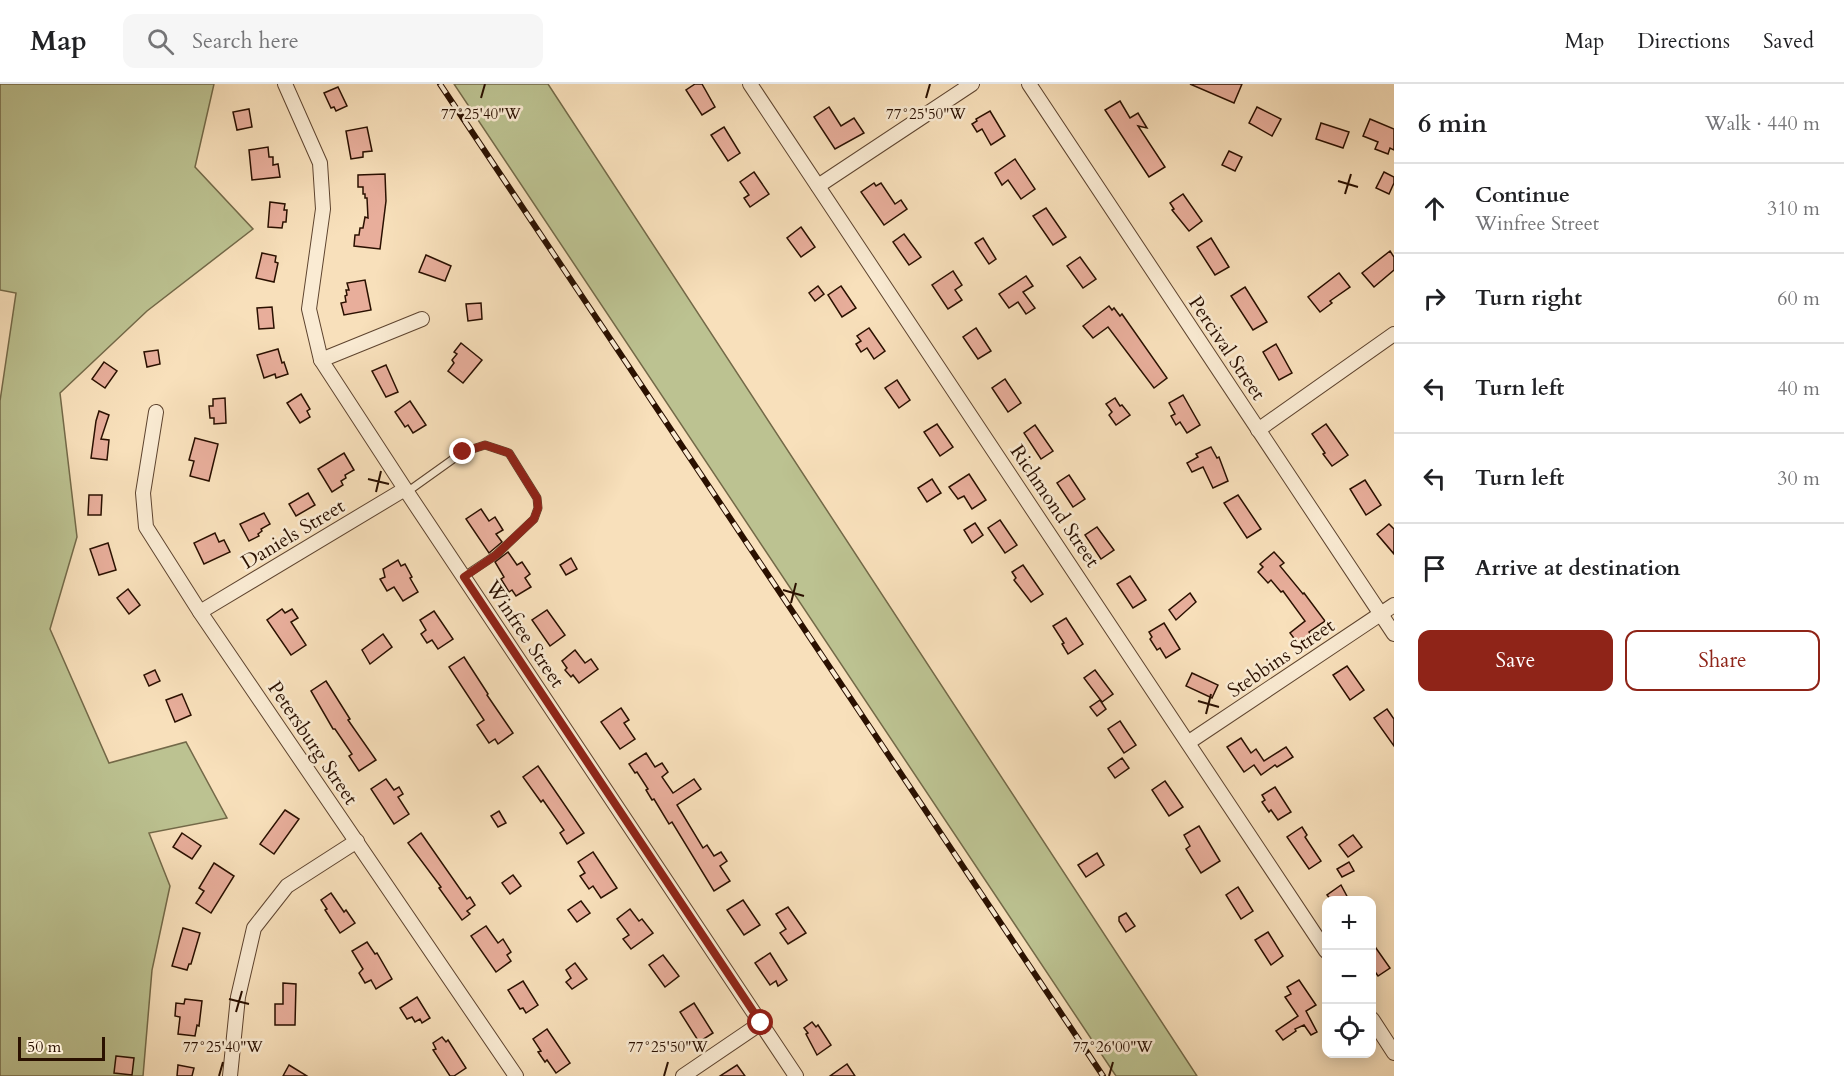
<!DOCTYPE html>
<meta charset="utf-8">
<style>
:root{--surface:#fff;--page:#f6f6f6;--text:#202124;--muted:#757577;--line:#e0e0e0;--accent:#8f2418}
body{margin:0;font-family:Cardo,serif;background:var(--page);color:var(--text)}
.controls{position:absolute;right:18px;bottom:18px;display:grid;overflow:hidden;border-radius:12px;box-shadow:0 3px 15px #0003}
.controls button{width:54px;height:54px;display:grid;place-items:center;padding:0;border:0;border-bottom:2px solid var(--line);background:var(--surface);color:var(--text);font:30px sans-serif}
.scale{position:absolute;left:18px;bottom:15px;width:87px;box-sizing:border-box;padding-left:6px;border:3px solid #2a1000;border-top:0;font-size:16px;line-height:21px;white-space:nowrap;color:#2a1000;-webkit-text-stroke:4px #faebd3;paint-order:stroke}
.stop{position:absolute;width:18px;height:18px;margin:-14px;border:4px solid #8f2418;border-radius:50%;background:#fff}
.stop.end{background:#8f2418;border-color:#fff;box-shadow:0 2px 6px #0008}
.list{margin:0;padding:0;list-style:none}
h2{display:flex;justify-content:space-between;align-items:center;height:78px;margin:0;padding:0 24px;font-size:26px}
h2 small{font-size:20px;font-weight:400;color:var(--muted)}
.list li{display:grid;grid-template-columns:39px 1fr auto;gap:18px;align-items:center;box-sizing:border-box;height:90px;padding:0 24px;border-top:2px solid var(--line)}
.list b{display:block;font-size:22px;white-space:nowrap}
.list p{margin:0;font-size:20px;white-space:nowrap;color:var(--muted)}
.list em{font-size:20px;font-style:normal;color:var(--muted)}
.actions{display:flex;gap:12px;padding:18px 24px}
.actions a{flex:1;padding:14px 0;border:2px solid var(--accent);border-radius:12px;text-align:center;font-size:21px;color:var(--accent)}
.actions .main{background:var(--accent);color:#fff}
.icon{flex:none;width:33px;height:33px;fill:none;stroke:currentColor;stroke-width:2;stroke-linecap:round;stroke-linejoin:round}
.map{position:relative;flex:none;width:1394px;height:992px;overflow:hidden}
header{display:flex;align-items:center;gap:36px;box-sizing:border-box;height:84px;padding:0 30px;background:var(--surface);border-bottom:2px solid var(--line)}
header strong{font-size:28px}
nav{display:flex;gap:33px;margin-inline-start:auto;font-size:21px}
.search{width:420px;height:54px;background:var(--page);display:flex;align-items:center;gap:15px;box-sizing:border-box;padding:0 21px;border-radius:12px;color:var(--muted);font-size:22px}
main{display:flex}
aside{flex:1;background:var(--surface)}
.map>svg:first-child{display:block}
</style>
<header>
<strong>Map</strong>
<div class="search"><svg class="icon" aria-label="search" viewBox="0 0 24 24"><circle cx="10" cy="10" r="6"/><path d="M15 15l6 6"/></svg>Search here</div>
<nav><a>Map</a><a>Directions</a><a>Saved</a></nav>
</header>
<main>
<div class="map">
<svg width="1394" height="992" viewBox="0 0 1394 992">
<rect width="100%" height="100%" fill="#f8e0bb"/>
<filter id="stains"><feTurbulence type="fractalNoise" baseFrequency=".00333" numOctaves="4"/><feColorMatrix values="0 0 0 0 .2 0 0 0 0 .09 0 0 0 0 .02 0 0 0 .5 -.17"/></filter>
<radialGradient id="worn" r=".72"><stop offset=".6" stop-color="#630" stop-opacity="0"/><stop offset="1" stop-color="#630" stop-opacity=".3"/></radialGradient>
<g fill="#bcc291" stroke="#736948" stroke-width="1.5">
<polygon points="0,0 214,0 195,83 253,145 147,227 60,309 77,453 50,545 109,679 186,658 227,734 149,749 170,802 152,886 143,992 0,992 0,317 16,209 0,206"/>
<polygon points="454,0 548,0 1197,992 1116,992"/>
</g>
<g fill="#e8ae9b" stroke="#2a1000" stroke-width="1.5">
<polygon points="695,0 702,0 715,23 702,31 686,6"/>
<polygon points="1190,0 1242,0 1234,19"/>
<polygon points="338,3 347,22 336,27 334,23 331,24 324,9"/>
<polygon points="1120,17 1130,34 1138,29 1147,44 1138,42 1165,83 1149,93 1105,26"/>
<polygon points="829,23 841,42 854,34 864,49 835,65 814,33"/>
<polygon points="1257,23 1281,35 1272,52 1249,39"/>
<polygon points="249,25 252,43 237,46 233,28"/>
<polygon points="990,27 1005,52 991,61 982,45 977,48 972,40 977,37 976,35"/>
<polygon points="1370,35 1394,45 1394,66 1390,64 1388,70 1375,65 1378,58 1363,52"/>
<polygon points="1321,39 1349,48 1343,64 1316,55"/>
<polygon points="367,43 372,67 363,68 363,73 351,75 346,47"/>
<polygon points="724,43 740,69 728,77 711,51"/>
<polygon points="268,63 269,73 273,73 273,81 278,80 280,93 252,96 249,66"/>
<polygon points="1229,67 1242,73 1235,87 1222,81"/>
<polygon points="1015,75 1035,105 1021,115 1008,96 1002,101 995,89"/>
<polygon points="754,88 769,110 750,123 744,114 749,111 740,98"/>
<polygon points="1384,88 1394,93 1394,99 1389,110 1376,104"/>
<polygon points="385,90 386,117 380,165 354,162 355,151 359,151 360,144 363,144 365,133 368,134 367,114 365,114 365,110 363,110 363,103 358,103 358,91"/>
<polygon points="874,99 876,102 881,99 895,120 901,116 907,125 884,141 861,108"/>
<polygon points="1183,110 1202,137 1189,147 1172,126 1174,125 1170,119"/>
<polygon points="270,118 285,120 284,126 287,126 286,138 283,138 282,144 268,143"/>
<polygon points="1046,124 1066,153 1053,161 1033,132"/>
<polygon points="801,143 815,163 801,173 787,154"/>
<polygon points="904,150 921,173 909,181 893,158"/>
<polygon points="983,154 996,175 989,180 975,159"/>
<polygon points="1211,154 1229,183 1215,191 1197,163"/>
<polygon points="1390,167 1394,173 1394,186 1374,203 1362,189"/>
<polygon points="262,169 276,172 275,178 278,179 274,198 256,194"/>
<polygon points="426,171 451,182 445,197 419,188"/>
<polygon points="1080,173 1096,195 1083,204 1067,182"/>
<polygon points="953,187 962,201 955,206 962,216 948,225 932,201"/>
<polygon points="1339,189 1350,203 1330,217 1332,219 1320,228 1308,213"/>
<polygon points="1026,192 1033,202 1023,208 1035,224 1026,230 1018,218 1009,224 999,210"/>
<polygon points="365,196 371,226 344,231 341,219 346,218 345,212 347,211 346,206 349,206 347,199"/>
<polygon points="818,202 824,210 815,217 809,209"/>
<polygon points="841,202 856,224 842,233 828,211"/>
<polygon points="1245,203 1267,238 1253,246 1231,212"/>
<polygon points="481,219 482,235 468,237 466,220"/>
<polygon points="1109,222 1112,226 1114,224 1120,232 1122,230 1167,294 1154,304 1108,243 1093,254 1083,242"/>
<polygon points="272,223 274,244 259,245 257,224"/>
<polygon points="869,244 885,267 874,275 867,264 861,268 856,260 861,257 857,252"/>
<polygon points="976,244 991,267 978,275 963,253"/>
<polygon points="461,259 482,276 463,299 448,287 454,279 452,276 457,270 454,268"/>
<polygon points="1276,260 1292,289 1279,296 1263,268"/>
<polygon points="278,265 282,279 284,278 288,290 276,294 275,290 264,294 257,271"/>
<polygon points="158,266 160,280 147,283 144,268"/>
<polygon points="104,278 117,287 105,304 92,295"/>
<polygon points="386,281 398,308 386,313 372,287"/>
<polygon points="1005,295 1021,319 1008,328 992,304"/>
<polygon points="897,296 910,316 899,324 885,304"/>
<polygon points="301,310 310,325 307,327 310,333 300,339 287,319"/>
<polygon points="1183,311 1200,341 1187,349 1180,338 1176,341 1171,332 1175,330 1169,319"/>
<polygon points="225,314 226,339 214,340 214,334 210,334 209,322 213,322 213,315"/>
<polygon points="1115,314 1120,322 1122,321 1130,331 1116,341 1109,331 1112,328 1106,320"/>
<polygon points="410,317 426,341 413,349 408,341 405,343 395,328"/>
<polygon points="99,327 109,331 101,355 109,356 107,376 91,374 96,337"/>
<polygon points="937,340 953,363 940,372 924,348"/>
<polygon points="1326,340 1348,371 1332,382 1323,370 1325,369 1312,350"/>
<polygon points="1035,341 1053,367 1041,375 1024,349"/>
<polygon points="195,354 218,360 209,397 190,392 194,377 189,376"/>
<polygon points="1211,363 1217,374 1219,373 1228,397 1213,404 1203,383 1192,388 1187,379 1198,373 1196,370"/>
<polygon points="344,369 354,386 345,391 346,394 341,397 343,401 332,408 318,385"/>
<polygon points="969,390 986,416 972,425 964,412 958,415 949,403"/>
<polygon points="1069,391 1085,415 1073,423 1057,399"/>
<polygon points="932,395 941,409 927,418 918,404"/>
<polygon points="1365,396 1381,421 1366,431 1350,405"/>
<polygon points="308,409 315,421 296,432 289,420"/>
<polygon points="89,411 102,411 101,431 88,431"/>
<polygon points="1238,411 1261,445 1247,454 1224,419"/>
<polygon points="481,425 489,437 495,433 503,446 496,450 502,458 489,469 466,435"/>
<polygon points="264,429 270,440 261,445 262,447 258,450 259,452 249,457 240,440"/>
<polygon points="1000,436 1017,461 1005,469 988,444"/>
<polygon points="975,439 983,451 972,459 964,446"/>
<polygon points="1389,440 1394,445 1394,470 1377,450"/>
<polygon points="1097,443 1114,466 1101,475 1085,451"/>
<polygon points="215,449 219,458 224,456 230,468 204,480 194,459"/>
<polygon points="108,459 116,486 99,491 90,465"/>
<polygon points="508,468 517,481 522,478 530,490 525,494 531,503 516,512 512,506 509,508 501,495 504,493 495,478"/>
<polygon points="1274,468 1284,479 1280,482 1303,510 1304,509 1325,537 1309,548 1311,552 1299,561 1290,549 1305,537 1283,507 1281,508 1271,496 1268,499 1258,488 1263,483 1260,480"/>
<polygon points="571,474 577,485 566,491 560,481"/>
<polygon points="398,476 401,482 405,480 412,493 410,494 418,508 403,517 394,503 387,507 380,495 385,493 383,485"/>
<polygon points="1023,481 1043,510 1031,518 1014,496 1016,494 1012,488"/>
<polygon points="1130,492 1146,516 1133,524 1117,500"/>
<polygon points="128,505 140,521 129,530 117,514"/>
<polygon points="1190,509 1196,518 1176,536 1169,526"/>
<polygon points="282,525 285,529 292,525 298,534 291,538 306,561 291,571 267,536"/>
<polygon points="547,526 565,551 550,562 532,536"/>
<polygon points="434,527 453,555 438,565 432,556 427,559 421,550 426,546 420,536"/>
<polygon points="1066,534 1083,560 1068,570 1062,560 1064,559 1053,542"/>
<polygon points="1164,539 1180,565 1166,574 1160,564 1157,566 1150,555 1152,553 1149,548"/>
<polygon points="383,550 392,563 370,580 362,566"/>
<polygon points="575,566 585,579 591,575 598,585 579,599 573,591 571,593 565,586 567,584 562,577"/>
<polygon points="464,573 488,610 487,611 513,649 498,660 495,655 489,659 477,641 484,636 449,583"/>
<polygon points="1347,582 1364,606 1350,616 1333,591"/>
<polygon points="155,586 160,597 149,602 144,591"/>
<polygon points="1095,586 1113,610 1102,618 1084,594"/>
<polygon points="1192,589 1218,601 1212,614 1186,602"/>
<polygon points="326,597 350,635 348,636 376,676 359,687 349,672 352,670 335,645 333,645 311,607"/>
<polygon points="182,610 191,631 175,638 166,616"/>
<polygon points="1100,616 1106,625 1097,632 1090,623"/>
<polygon points="621,624 629,636 624,639 635,655 620,665 601,638"/>
<polygon points="1387,625 1394,635 1394,662 1374,634"/>
<polygon points="1120,637 1136,661 1124,669 1108,645"/>
<polygon points="1241,654 1251,669 1256,665 1264,677 1286,663 1293,673 1277,683 1275,681 1261,691 1254,681 1244,688 1227,663"/>
<polygon points="646,669 655,683 662,679 668,688 662,693 673,709 694,695 701,705 677,721 703,764 707,761 714,772 721,768 727,777 720,782 730,797 714,807 672,738 669,740 654,715 652,716 646,706 648,705 637,688 635,689 629,680"/>
<polygon points="1122,674 1129,684 1115,694 1108,684"/>
<polygon points="538,682 584,749 567,760 560,749 564,746 543,716 541,718 523,693"/>
<polygon points="386,695 394,706 399,703 403,710 398,713 409,730 394,740 371,705"/>
<polygon points="1165,697 1183,723 1169,732 1152,706"/>
<polygon points="1275,703 1291,728 1278,736 1271,726 1269,728 1262,718 1265,716 1262,711"/>
<polygon points="285,726 299,735 274,770 260,760"/>
<polygon points="499,727 506,739 498,743 491,732"/>
<polygon points="1199,742 1220,777 1201,789 1186,765 1190,762 1184,751"/>
<polygon points="1302,743 1307,751 1305,753 1321,777 1309,785 1287,753"/>
<polygon points="182,749 201,762 192,775 173,763"/>
<polygon points="421,749 467,815 470,813 475,821 467,827 470,830 462,836 439,804 441,803 408,759"/>
<polygon points="1353,751 1362,763 1348,773 1339,761"/>
<polygon points="593,768 617,804 601,814 593,802 589,805 580,792 585,789 578,778"/>
<polygon points="1097,769 1104,781 1086,793 1078,781"/>
<polygon points="1349,778 1354,787 1342,793 1337,785"/>
<polygon points="214,779 234,792 211,829 196,819 204,807 199,804"/>
<polygon points="513,791 521,802 510,810 502,799"/>
<polygon points="1341,801 1349,816 1331,816 1327,811"/>
<polygon points="1238,803 1253,827 1241,835 1226,811"/>
<polygon points="331,809 344,828 346,826 355,839 340,849 325,826 327,825 321,816"/>
<polygon points="743,816 760,841 744,851 727,826"/>
<polygon points="581,817 590,829 577,838 568,826"/>
<polygon points="788,823 806,849 788,860 780,849 786,845 776,830"/>
<polygon points="630,825 639,837 642,835 653,849 631,865 623,855 629,851 617,835"/>
<polygon points="1126,829 1135,842 1126,848 1119,837 1119,833"/>
<polygon points="486,842 498,859 503,855 511,868 507,871 511,877 496,888 471,852"/>
<polygon points="183,844 200,849 191,880 189,880 187,886 172,882"/>
<polygon points="1268,848 1283,872 1271,881 1255,856"/>
<polygon points="1371,857 1390,884 1378,892 1371,882"/>
<polygon points="367,858 375,870 377,869 392,895 376,905 371,896 365,899 359,889 363,885 352,867"/>
<polygon points="770,869 787,896 778,902 776,897 770,901 755,879"/>
<polygon points="663,871 679,892 665,903 649,881"/>
<polygon points="575,879 587,895 572,905 566,898 571,894 566,886"/>
<polygon points="1299,896 1316,921 1306,927 1317,948 1311,951 1304,941 1295,945 1296,947 1283,956 1276,947 1298,932 1285,913 1291,910 1287,903"/>
<polygon points="523,897 538,921 526,929 523,924 520,925 508,906"/>
<polygon points="283,899 296,900 295,941 275,941 275,920 283,920"/>
<polygon points="417,913 430,934 422,939 420,935 415,938 412,933 407,935 400,924"/>
<polygon points="185,915 202,917 199,942 197,941 195,952 178,950 180,933 175,932 176,919 184,920"/>
<polygon points="694,919 713,949 699,958 680,928"/>
<polygon points="812,938 816,943 818,941 831,961 817,971 806,950 808,949 804,944"/>
<polygon points="547,945 570,979 556,989 547,976 545,978 538,968 541,967 533,955"/>
<polygon points="442,953 446,958 448,956 466,984 454,992 450,992 433,966 436,965 433,959"/>
<polygon points="116,972 134,974 132,991 114,989"/>
<polygon points="847,980 855,992 830,992"/>
<polygon points="178,981 194,984 192,992 177,992"/>
<polygon points="289,981 307,992 283,992"/>
<polygon points="737,981 745,992 720,992"/>
</g>
<g fill="none" stroke-linecap="round" stroke-linejoin="round">
<g stroke="#5e442f" stroke-width="9">
<polyline id="lane" points="407,408 463,368 485,361 509,369 537,414 538,424 534,435 496,471 463,493"/>
</g>
<g stroke="#5e442f" stroke-width="16">
<g id="street">
<polyline points="285,0 320,79 323,125 309,225 321,276 407,408 796,992"/>
<polyline points="750,0 1326,867"/>
<polyline points="1029,0 1394,550"/>
<polyline points="818,102 972,0"/>
<polyline points="321,276 422,235"/>
<polyline points="156,328 143,409 146,443 200,528 516,992"/>
<polyline points="1258,346 1394,250"/>
<polyline points="200,528 405,405"/>
<polyline points="1189,658 1394,521"/>
<polyline points="1372,935 1394,969"/>
<polyline points="230,992 238,913 254,844 287,802 357,757"/>
<polyline points="683,992 761,939"/>
</g>
</g>
<use href="#lane" stroke="#faebd3" stroke-width="7"/>
<use href="#street" stroke="#faebd3" stroke-width="14"/>
<g stroke="#2a1000" stroke-width="6">
<polyline id="rail" points="440,0 1103,992"/>
</g>
<use href="#rail" stroke="#faebd3" stroke-width="4" stroke-dasharray="11" stroke-linecap="butt"/>
</g>
<g fill="none" stroke-linecap="round" stroke-linejoin="round">
<polyline stroke="#8f2418" stroke-width="8" points="463,368 485,361 509,369 537,414 538,424 534,435 496,471 464,493 761,939"/>
</g>
<path fill="none" stroke="#2a1000" stroke-width="2" d="M481,14L485,0M926,14L930,0M1338,97L1358,103M1345,110L1351,90M368,395L389,400M376,408L381,387M783,506L804,512M791,519L796,499M1198,617L1219,623M1206,630L1211,610M229,915L249,920M236,928L242,907M219,992L223,978M664,992L668,978M1109,992L1113,978"/>
<g text-anchor="middle" dominant-baseline="central" stroke-width="5" stroke-linejoin="round" paint-order="stroke">
<g font-size="20" fill="#2a1000" stroke="#faebd3">
<text transform="translate(1227 264) rotate(56)">Percival Street</text>
<text transform="translate(1055 422) rotate(56)">Richmond Street</text>
<text transform="translate(293 450) rotate(-31)">Daniels Street</text>
<text transform="translate(525 550) rotate(56)">Winfree Street</text>
<text transform="translate(1281 574) rotate(-34)">Stebbins Street</text>
<text transform="translate(313 659) rotate(56)">Petersburg Street</text>
</g>
</g>
<g font-size="15" text-anchor="middle" fill="#2a1000" stroke="#faebd3" stroke-width="5" stroke-linejoin="round" paint-order="stroke">
<text x="481" y="35">77°25'40"W</text>
<text x="926" y="35">77°25'50"W</text>
<text x="223" y="968">77°25'40"W</text>
<text x="668" y="968">77°25'50"W</text>
<text x="1113" y="968">77°26'00"W</text>
</g>
<rect width="100%" height="100%" filter="url(#stains)"/>
<rect width="100%" height="100%" fill="url(#worn)"/>
</svg>
<div class="controls">
<button>+</button>
<button>−</button>
<button><svg class="icon" aria-label="locate" viewBox="0 0 24 24"><circle cx="12" cy="12" r="6"/><path d="M12 2v4M12 18v4M2 12h4M18 12h4"/></svg></button>
</div>
<div class="scale">50 m</div>
<div class="stop" style="left:761px;top:939px"></div>
<div class="stop end" style="left:463px;top:368px"></div>
</div>
<aside>
<h2>6 min<small>Walk · 440 m</small></h2>
<ul class="list">
<li><svg class="icon" aria-label="ahead" viewBox="0 0 24 24"><path d="M12 20V5M6 11l6-6 6 6"/></svg><div><b>Continue</b><p>Winfree Street</p></div><em>310 m</em></li>
<li><svg class="icon" aria-label="right" viewBox="0 0 24 24"><path d="M7 20v-9h11M14 6l5 5-5 5"/></svg><div><b>Turn right</b></div><em>60 m</em></li>
<li><svg class="icon" aria-label="left" viewBox="0 0 24 24"><path d="M17 20v-9H6M10 6l-5 5 5 5"/></svg><div><b>Turn left</b></div><em>40 m</em></li>
<li><svg class="icon" aria-label="left" viewBox="0 0 24 24"><path d="M17 20v-9H6M10 6l-5 5 5 5"/></svg><div><b>Turn left</b></div><em>30 m</em></li>
<li><svg class="icon" aria-label="arrive" viewBox="0 0 24 24"><path d="M6 21V4h12l-3 4 3 4H6"/></svg><div><b>Arrive at destination</b></div></li>
</ul>
<div class="actions"><a class="main">Save</a><a>Share</a></div>
</aside>
</main>
